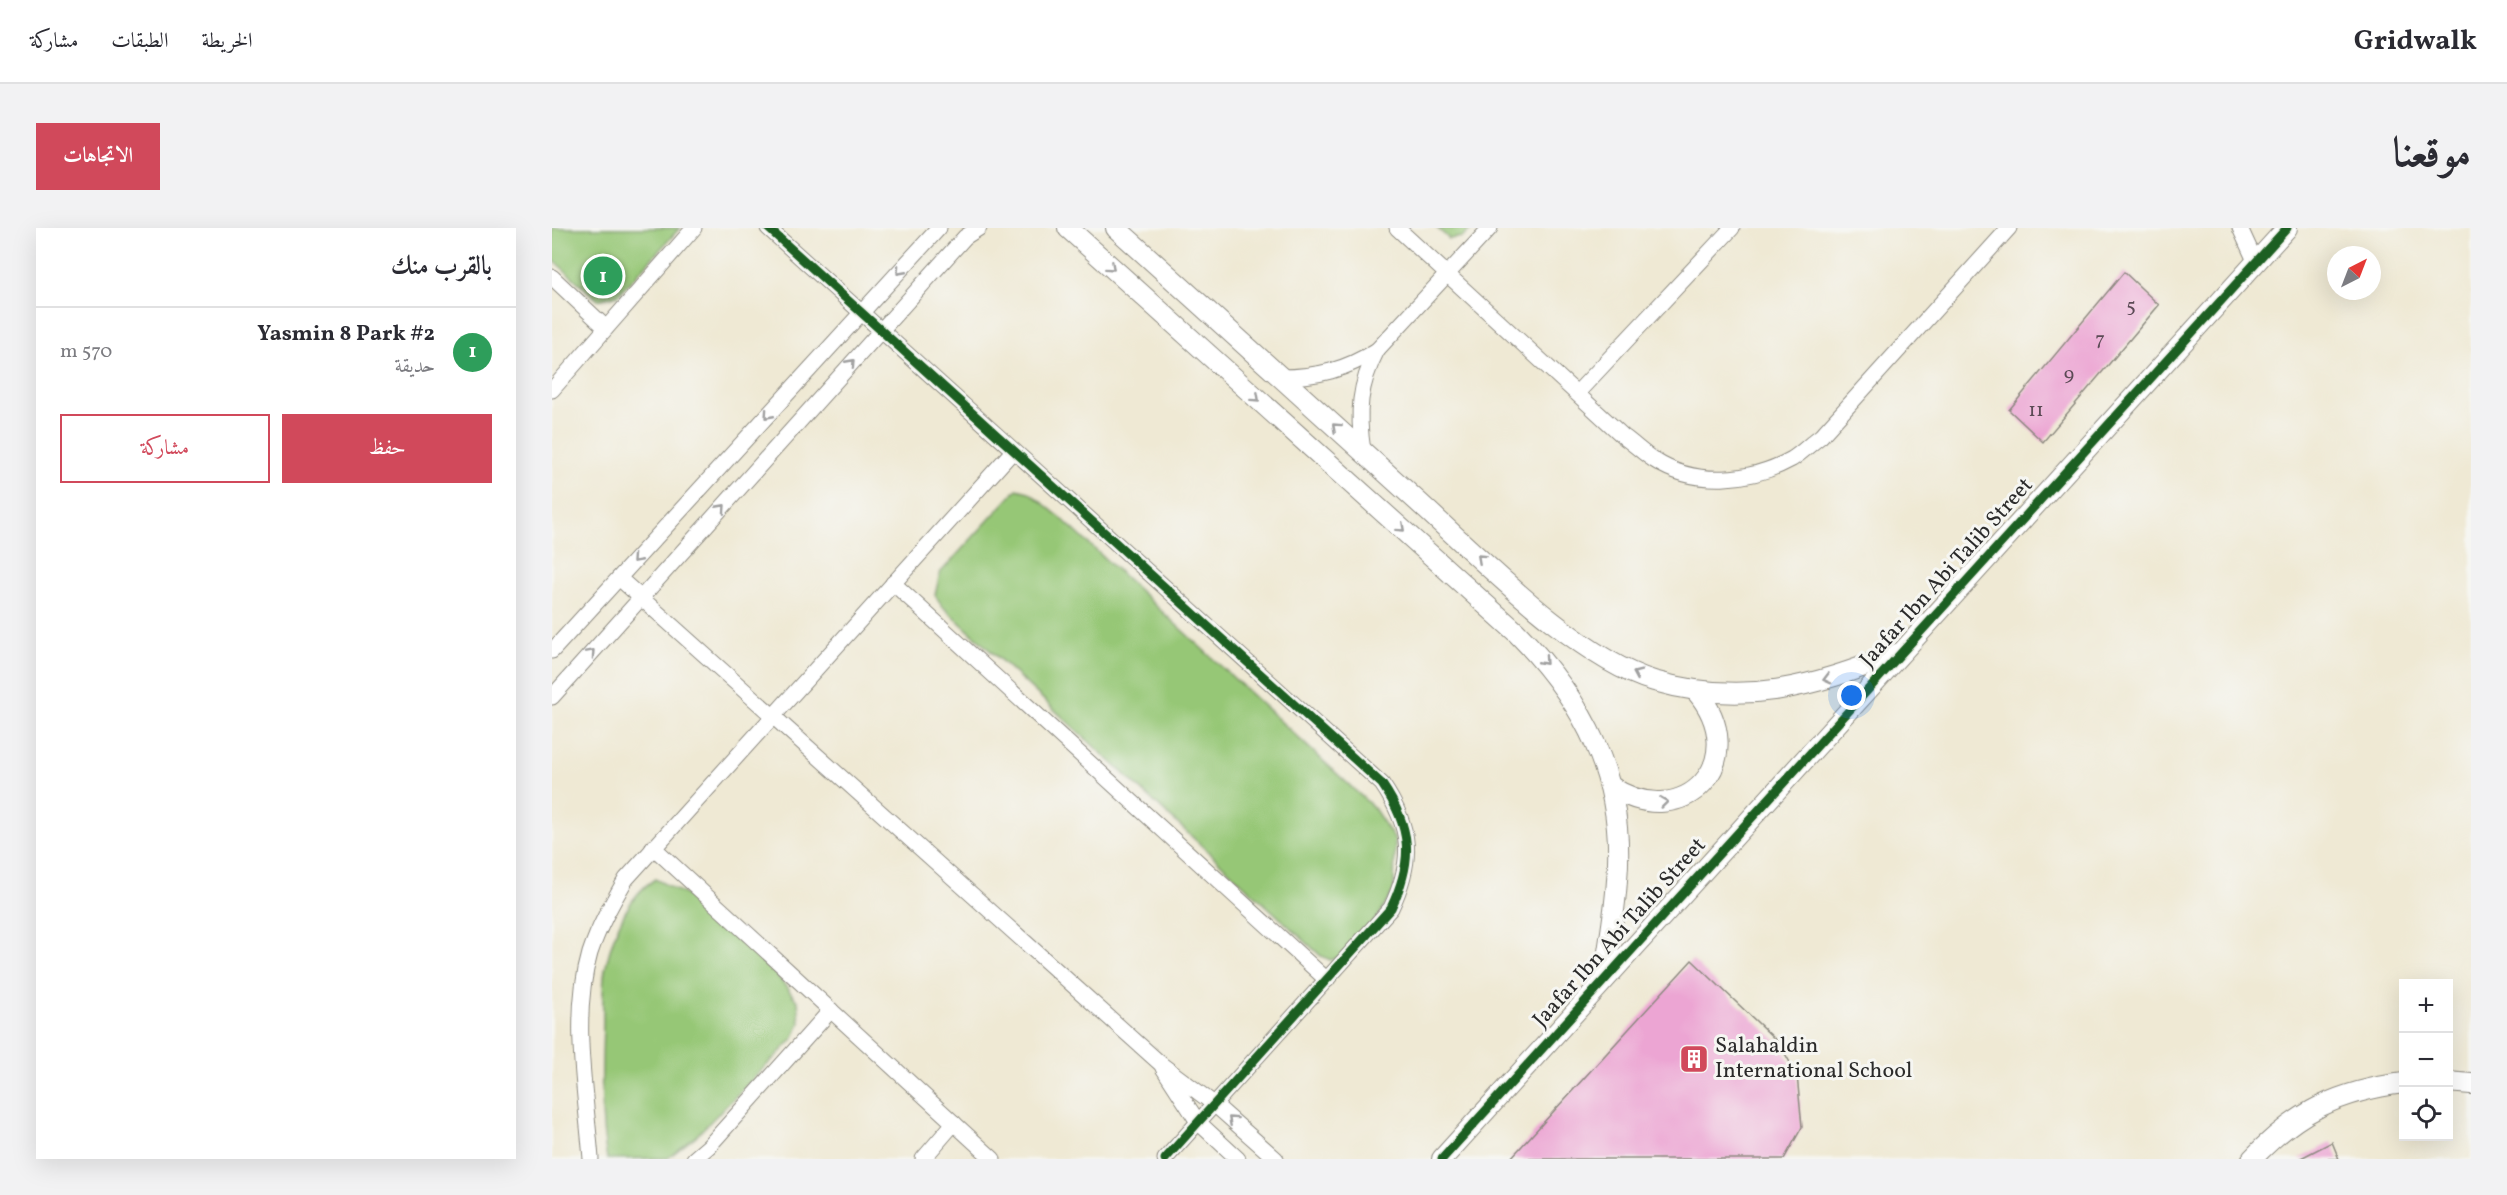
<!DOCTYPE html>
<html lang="ar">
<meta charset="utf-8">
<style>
:root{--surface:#fff;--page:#f2f2f3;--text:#2b2b33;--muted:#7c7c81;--line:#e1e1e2;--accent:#d1495b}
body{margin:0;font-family:Vollkorn,Amiri,serif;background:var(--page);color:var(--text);direction:rtl}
.controls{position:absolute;right:18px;bottom:18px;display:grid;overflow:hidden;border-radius:0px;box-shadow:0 6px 24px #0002}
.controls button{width:54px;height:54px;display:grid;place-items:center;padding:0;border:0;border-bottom:2px solid var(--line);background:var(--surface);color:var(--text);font:30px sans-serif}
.compass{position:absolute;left:1775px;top:18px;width:54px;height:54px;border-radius:50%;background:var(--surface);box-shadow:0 6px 24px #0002;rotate:42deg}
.you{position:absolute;left:1300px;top:468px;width:21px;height:21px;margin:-15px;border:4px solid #fff;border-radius:50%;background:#1a73e8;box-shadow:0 0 0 9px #1a73e833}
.badge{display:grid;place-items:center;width:39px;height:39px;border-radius:50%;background:var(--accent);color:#fff;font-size:20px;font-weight:700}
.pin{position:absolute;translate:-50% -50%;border:3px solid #fff;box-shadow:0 2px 6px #0006}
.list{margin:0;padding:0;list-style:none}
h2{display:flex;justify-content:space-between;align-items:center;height:78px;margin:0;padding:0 24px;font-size:26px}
h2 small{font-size:20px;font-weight:400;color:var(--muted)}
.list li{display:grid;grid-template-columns:39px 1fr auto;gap:18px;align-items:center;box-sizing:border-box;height:90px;padding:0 24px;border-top:2px solid var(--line)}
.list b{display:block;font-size:22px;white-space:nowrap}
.list p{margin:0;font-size:20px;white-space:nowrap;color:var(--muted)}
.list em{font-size:20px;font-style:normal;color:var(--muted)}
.actions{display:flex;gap:12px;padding:18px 24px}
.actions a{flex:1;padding:14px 0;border:2px solid var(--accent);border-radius:0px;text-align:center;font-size:21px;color:var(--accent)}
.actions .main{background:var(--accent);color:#fff}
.icon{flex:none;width:33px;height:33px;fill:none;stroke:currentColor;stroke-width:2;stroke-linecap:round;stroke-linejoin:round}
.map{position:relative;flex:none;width:1919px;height:931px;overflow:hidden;direction:ltr;border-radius:0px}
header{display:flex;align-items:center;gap:36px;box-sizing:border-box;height:84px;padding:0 30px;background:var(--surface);border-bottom:2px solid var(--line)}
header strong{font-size:28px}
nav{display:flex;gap:33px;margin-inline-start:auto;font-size:21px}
.intro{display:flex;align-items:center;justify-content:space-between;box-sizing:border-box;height:144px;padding:0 36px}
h1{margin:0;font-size:42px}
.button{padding:15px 27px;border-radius:0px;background:var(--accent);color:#fff;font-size:21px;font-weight:700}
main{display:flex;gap:36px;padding:0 36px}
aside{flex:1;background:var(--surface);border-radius:0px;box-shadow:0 6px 24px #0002}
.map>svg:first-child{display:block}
</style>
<header>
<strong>Gridwalk</strong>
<nav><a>الخريطة</a><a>الطبقات</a><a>مشاركة</a></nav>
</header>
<div class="intro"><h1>موقعنا</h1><a class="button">الاتجاهات</a></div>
<main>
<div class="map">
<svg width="1919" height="931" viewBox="0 0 1919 931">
<rect width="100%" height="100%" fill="#f6f6f2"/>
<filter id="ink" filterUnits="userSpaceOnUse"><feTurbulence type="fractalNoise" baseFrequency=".0167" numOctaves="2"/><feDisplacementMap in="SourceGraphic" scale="12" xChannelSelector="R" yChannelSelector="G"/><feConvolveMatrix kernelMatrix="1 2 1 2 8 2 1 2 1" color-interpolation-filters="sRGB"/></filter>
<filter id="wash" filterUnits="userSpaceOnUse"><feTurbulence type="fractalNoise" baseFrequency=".008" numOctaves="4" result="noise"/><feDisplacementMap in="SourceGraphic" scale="24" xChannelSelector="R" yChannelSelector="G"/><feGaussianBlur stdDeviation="1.35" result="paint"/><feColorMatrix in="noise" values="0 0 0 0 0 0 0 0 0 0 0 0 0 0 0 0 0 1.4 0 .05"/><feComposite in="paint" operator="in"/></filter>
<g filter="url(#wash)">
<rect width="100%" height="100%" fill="#efe9d4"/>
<g fill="#96c776" stroke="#607950" stroke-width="1.5">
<polygon points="0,0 128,0 66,67 46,72 0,31"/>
<polygon points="885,0 920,0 911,9 897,11"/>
<polygon points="465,261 477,264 508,289 822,580 843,612 842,662 826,689 790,729 778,732 769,728 390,378 383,367 388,345"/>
<path d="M103,651L136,668L224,746L246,774L248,795L241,811L144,908L116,930L55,931C47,885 50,839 51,793C51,776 50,758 53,742C60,709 74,669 103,651Z"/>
</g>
<g id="blocks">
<g fill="#eca5d3">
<polygon points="1572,44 1607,77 1491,214 1457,182"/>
<polygon points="1140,732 1227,815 1245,847 1250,899 1232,931 958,931"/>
<polygon points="1780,914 1787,931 1747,931"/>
</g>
</g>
</g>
<g filter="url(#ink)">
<use href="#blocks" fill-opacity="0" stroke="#8d8a80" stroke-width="1.5"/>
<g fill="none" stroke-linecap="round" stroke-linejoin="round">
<g stroke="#8d8a80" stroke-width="17">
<g id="minor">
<path d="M216,0L830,556C860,600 862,632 839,680L613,931"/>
<path d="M845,0L1072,209C1082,216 1091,225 1102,232C1143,259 1198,254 1240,231C1250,225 1259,215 1269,208L1457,0"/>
<polyline points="1688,0 1704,35"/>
<polyline points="0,49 54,100"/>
<path d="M728,149C766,149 793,142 825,122L938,0"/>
<polyline points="0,162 142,0"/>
<polyline points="1025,165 1180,0"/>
<path d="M811,223C805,185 807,157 825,122"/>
<polyline points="67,350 610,837 662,876 724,931"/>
<polyline points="341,355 775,752"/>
<polyline points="0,423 387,0"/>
<polyline points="0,469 413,9 427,0"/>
<polyline points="101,619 441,931"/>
<polyline points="611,840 646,894 686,931"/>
<path d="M39,931C34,865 19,790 38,725C47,698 60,675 74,651L461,223"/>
<polyline points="142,931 157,918 279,782"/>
<polyline points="371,931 402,895"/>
</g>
</g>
<g stroke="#8d8a80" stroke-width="22">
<g id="tertiary">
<path d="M516,0L964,404C1032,473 1074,552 1065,652C1063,686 1056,719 1052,752"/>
<path d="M564,0C664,90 763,181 863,271C924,326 1025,431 1102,453C1192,479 1260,459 1344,426"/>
<path d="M1058,558C1133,608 1202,531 1144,463"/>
<polyline points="1896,854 1919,856"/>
<polyline points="890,931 1735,0"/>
<path d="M1700,931C1744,884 1787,863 1852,855"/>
</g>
</g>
<use href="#minor" stroke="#fff" stroke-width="15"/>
<use href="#tertiary" stroke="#fff" stroke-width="20"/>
<g stroke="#f6f6f2" stroke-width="13">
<g id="cycleway">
<path d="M216,0L830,556C860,600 862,632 839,680L613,931"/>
<polyline points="890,931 1735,0"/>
</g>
</g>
<use href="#cycleway" stroke="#1b5e20" stroke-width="9"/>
</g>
<defs><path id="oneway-chevron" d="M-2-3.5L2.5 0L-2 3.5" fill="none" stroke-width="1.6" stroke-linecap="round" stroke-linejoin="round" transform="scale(1.5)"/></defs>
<g stroke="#a0a0a0">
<use href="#oneway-chevron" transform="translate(559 39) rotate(42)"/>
<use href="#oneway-chevron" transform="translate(348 43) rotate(132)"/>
<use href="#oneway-chevron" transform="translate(299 135) rotate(-48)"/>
<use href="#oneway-chevron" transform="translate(704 170) rotate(42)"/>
<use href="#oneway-chevron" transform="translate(216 187) rotate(132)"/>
<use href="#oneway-chevron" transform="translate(784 199) rotate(-138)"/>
<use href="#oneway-chevron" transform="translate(170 280) rotate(-48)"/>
<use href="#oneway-chevron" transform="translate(849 300) rotate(42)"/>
<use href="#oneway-chevron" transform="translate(929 330) rotate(-138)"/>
<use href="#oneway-chevron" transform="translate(84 331) rotate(132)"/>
<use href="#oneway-chevron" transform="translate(39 425) rotate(-48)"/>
<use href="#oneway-chevron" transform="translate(992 433) rotate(48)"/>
<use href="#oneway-chevron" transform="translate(1085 446) rotate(-156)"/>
<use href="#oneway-chevron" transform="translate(1275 451) rotate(165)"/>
<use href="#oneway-chevron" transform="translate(1112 574) rotate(-7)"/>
<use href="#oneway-chevron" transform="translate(680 892) rotate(-138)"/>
</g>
</g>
<defs>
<g id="building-square" transform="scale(1.5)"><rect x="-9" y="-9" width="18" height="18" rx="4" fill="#d1495b" stroke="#f6f6f2"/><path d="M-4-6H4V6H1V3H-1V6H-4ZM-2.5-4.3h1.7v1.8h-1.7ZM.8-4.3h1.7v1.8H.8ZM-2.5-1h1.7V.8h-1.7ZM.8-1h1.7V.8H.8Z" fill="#fff"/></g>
</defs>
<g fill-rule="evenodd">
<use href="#building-square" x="1142" y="831"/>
</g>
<g text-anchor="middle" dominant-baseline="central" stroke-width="6" stroke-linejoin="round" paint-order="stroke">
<g font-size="20" fill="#5b4a55">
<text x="1579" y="79">5</text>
<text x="1548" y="112">7</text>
<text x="1517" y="147">9</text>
<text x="1484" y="183">11</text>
</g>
<g font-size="22" fill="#2b2b2b" stroke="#f6f6f2">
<text transform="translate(1395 345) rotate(-48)">Jaafar Ibn Abi Talib Street</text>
<text transform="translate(1068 705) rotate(-48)">Jaafar Ibn Abi Talib Street</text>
</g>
<g font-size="22" fill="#2b2b2b" stroke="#f6f6f2" text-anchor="start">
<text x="1163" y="818">Salahaldin<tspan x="1163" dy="25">International School</tspan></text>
</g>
</g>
</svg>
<div class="controls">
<button>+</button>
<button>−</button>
<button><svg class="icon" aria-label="locate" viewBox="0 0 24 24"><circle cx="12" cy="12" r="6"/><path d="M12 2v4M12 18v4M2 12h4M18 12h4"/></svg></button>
</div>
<svg class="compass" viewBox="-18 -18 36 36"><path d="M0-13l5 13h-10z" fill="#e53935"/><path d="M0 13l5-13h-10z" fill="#7c7c81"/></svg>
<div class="you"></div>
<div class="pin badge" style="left:51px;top:48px;background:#2e9e5b">1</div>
</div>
<aside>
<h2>بالقرب منك<small></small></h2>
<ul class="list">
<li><span class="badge" style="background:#2e9e5b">1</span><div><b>Yasmin 8 Park #2</b><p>حديقة</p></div><em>570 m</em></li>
</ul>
<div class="actions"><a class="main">حفظ</a><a>مشاركة</a></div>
</aside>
</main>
